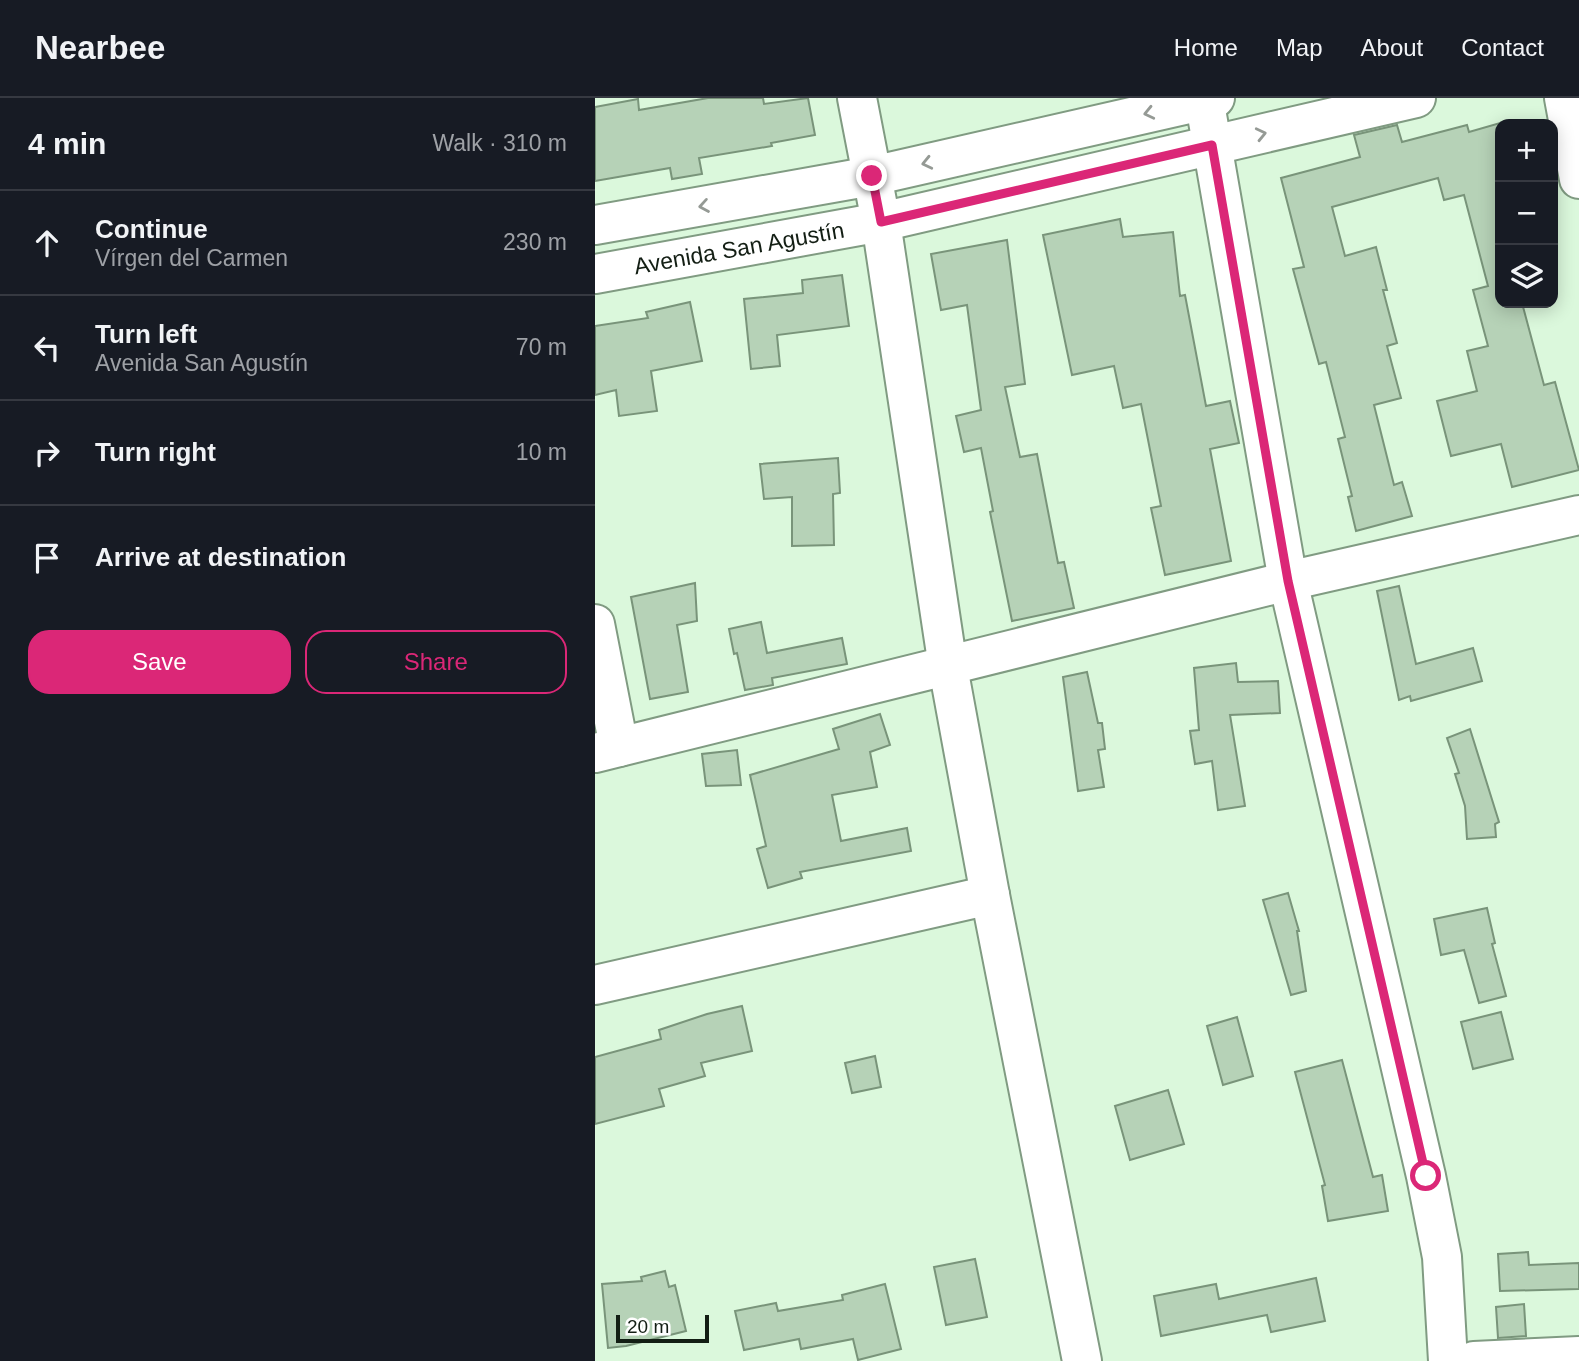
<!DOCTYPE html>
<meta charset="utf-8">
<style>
:root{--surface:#171b24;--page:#20242c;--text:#f1f3f6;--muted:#9ea1a6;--line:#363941;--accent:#db2777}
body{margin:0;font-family:Arial,sans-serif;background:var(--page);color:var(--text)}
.controls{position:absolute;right:21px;top:21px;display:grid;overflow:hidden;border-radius:14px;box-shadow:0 4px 18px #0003}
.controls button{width:63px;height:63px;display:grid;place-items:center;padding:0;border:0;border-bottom:2px solid var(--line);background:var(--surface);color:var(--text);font:35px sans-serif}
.scale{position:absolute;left:21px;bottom:18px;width:93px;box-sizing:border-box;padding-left:7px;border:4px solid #131e14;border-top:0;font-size:19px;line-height:24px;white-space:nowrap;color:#131e14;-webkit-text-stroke:5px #fff;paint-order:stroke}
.stop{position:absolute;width:21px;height:21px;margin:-16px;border:5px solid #db2777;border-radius:50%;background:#fff}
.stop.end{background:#db2777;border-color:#fff;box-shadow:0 2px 7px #0008}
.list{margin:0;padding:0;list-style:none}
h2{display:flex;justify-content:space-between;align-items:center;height:91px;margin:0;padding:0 28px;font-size:30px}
h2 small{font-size:23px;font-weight:400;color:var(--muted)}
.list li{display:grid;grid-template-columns:46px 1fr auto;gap:21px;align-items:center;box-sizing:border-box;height:105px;padding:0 28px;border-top:2px solid var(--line)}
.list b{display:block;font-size:26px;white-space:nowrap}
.list p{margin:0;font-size:23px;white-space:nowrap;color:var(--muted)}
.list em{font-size:23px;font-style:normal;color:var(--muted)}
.actions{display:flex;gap:14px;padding:21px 28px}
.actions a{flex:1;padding:16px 0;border:2px solid var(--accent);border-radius:21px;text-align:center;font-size:24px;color:var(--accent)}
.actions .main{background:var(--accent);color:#fff}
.icon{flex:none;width:38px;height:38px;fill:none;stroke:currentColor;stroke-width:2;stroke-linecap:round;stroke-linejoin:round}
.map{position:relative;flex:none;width:984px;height:1263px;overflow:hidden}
header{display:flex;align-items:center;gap:42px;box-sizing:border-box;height:98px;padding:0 35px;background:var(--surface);border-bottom:2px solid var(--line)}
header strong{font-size:33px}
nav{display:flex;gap:38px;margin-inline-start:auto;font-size:24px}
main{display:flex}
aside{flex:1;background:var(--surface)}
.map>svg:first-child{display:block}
</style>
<header>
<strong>Nearbee</strong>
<nav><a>Home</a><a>Map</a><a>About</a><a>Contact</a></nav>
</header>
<main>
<aside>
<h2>4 min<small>Walk · 310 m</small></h2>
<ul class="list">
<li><svg class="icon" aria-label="ahead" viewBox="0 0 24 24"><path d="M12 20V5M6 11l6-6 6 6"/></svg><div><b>Continue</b><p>Vírgen del Carmen</p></div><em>230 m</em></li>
<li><svg class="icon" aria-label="left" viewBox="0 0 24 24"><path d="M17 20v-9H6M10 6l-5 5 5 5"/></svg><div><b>Turn left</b><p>Avenida San Agustín</p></div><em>70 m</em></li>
<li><svg class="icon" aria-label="right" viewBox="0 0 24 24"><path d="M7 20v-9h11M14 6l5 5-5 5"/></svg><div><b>Turn right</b></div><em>10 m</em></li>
<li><svg class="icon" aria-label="arrive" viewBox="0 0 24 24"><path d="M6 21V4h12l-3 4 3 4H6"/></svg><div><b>Arrive at destination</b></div></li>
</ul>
<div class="actions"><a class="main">Save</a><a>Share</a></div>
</aside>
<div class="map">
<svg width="984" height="1263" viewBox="0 0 984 1263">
<rect width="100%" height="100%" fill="#dbf8dc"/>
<g fill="#b6d2b7" stroke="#79947a" stroke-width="2">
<polygon points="113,0 168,0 169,6 213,0 220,37 176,45 177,48 104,60 107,76 77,81 75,70 0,83 0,9 43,1 44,12"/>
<polygon points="905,25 905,205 927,205 949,287 960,284 984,372 917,389 906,346 856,358 842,303 882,293 872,253 893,248 878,192 893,188 869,97 849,102 843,80 737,109 750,158 781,149 792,192 788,192 802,245 792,248 806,300 779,307 799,387 807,384 817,418 761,433 753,399 757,398 743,341 750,339 731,264 724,266 698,171 709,169 686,80 765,59 759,37 802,27 807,44 872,27 874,34"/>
<polygon points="525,121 528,139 578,134 585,198 590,197 611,308 635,303 644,345 615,351 636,463 570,477 556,410 566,408 546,306 528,310 519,268 477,277 448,137"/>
<polygon points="412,142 430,286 410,289 425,359 442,356 463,465 469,464 479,510 417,523 395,414 398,413 386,350 369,354 361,318 386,312 372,207 346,212 336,156"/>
<polygon points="247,177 254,228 182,237 185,268 156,271 149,201 208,195 207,182"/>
<polygon points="95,204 107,263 56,273 62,313 24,318 21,292 0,297 0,228 53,220 51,214"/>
<polygon points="243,360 245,395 238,396 239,447 197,448 197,399 169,401 165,366"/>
<polygon points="100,485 102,523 82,527 93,594 55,601 36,499"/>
<polygon points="804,488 821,566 878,550 887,583 816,603 815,598 804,602 782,493"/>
<polygon points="166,524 172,555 247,540 252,566 177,580 178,587 150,592 142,555 139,556 134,531"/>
<polygon points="641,565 643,584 683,583 685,615 635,617 650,708 623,712 617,663 600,666 595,633 604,632 599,570"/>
<polygon points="492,574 503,625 507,625 510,651 503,652 509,689 483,693 468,579"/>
<polygon points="285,616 295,647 275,654 282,689 237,697 246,743 312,730 316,753 205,774 207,780 173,790 162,751 171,748 155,677 244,651 238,631"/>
<polygon points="875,631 904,724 900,726 901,739 872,741 870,708 860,676 864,675 852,640"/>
<polygon points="142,652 146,687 111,688 107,656"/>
<polygon points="693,795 704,833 702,833 711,893 696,897 668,802"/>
<polygon points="892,810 900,845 897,846 911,898 884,905 869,852 846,857 839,821"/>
<polygon points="147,908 157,953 106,965 110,978 64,991 69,1008 0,1026 0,959 66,941 64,932 112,916"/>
<polygon points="906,914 918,961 878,971 866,924"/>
<polygon points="642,919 658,978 628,987 612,928"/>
<polygon points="280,958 286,989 257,995 250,965"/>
<polygon points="747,962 778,1079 787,1077 793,1113 733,1123 727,1088 730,1087 700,974"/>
<polygon points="573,992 589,1046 535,1062 520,1008"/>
<polygon points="933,1154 934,1167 984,1165 984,1191 905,1193 903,1156"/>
<polygon points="380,1161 392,1219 351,1227 339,1169"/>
<polygon points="70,1173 74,1189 80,1187 91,1233 31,1248 13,1250 7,1186 47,1183 46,1179"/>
<polygon points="721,1180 730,1223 676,1234 672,1217 566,1238 559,1198 621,1186 624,1201"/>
<polygon points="290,1186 306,1251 263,1262 258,1241 206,1251 204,1241 149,1252 140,1213 181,1205 183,1213 248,1202 247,1197"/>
<polygon points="929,1206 931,1238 903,1240 901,1209"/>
</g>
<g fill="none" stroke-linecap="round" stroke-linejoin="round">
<g stroke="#809b82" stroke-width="42">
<g id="minor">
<polyline points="262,0 286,124 353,569 395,797 487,1263"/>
<polyline points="609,0 693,483 831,1078 847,1159 853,1263"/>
<polyline points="969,0 984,81"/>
<polyline points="0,127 277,78 620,0"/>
<polyline points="0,176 286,124 821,0"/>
<polyline points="0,526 24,649"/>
<polyline points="0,655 693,483 984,417"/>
<polyline points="0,887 395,797"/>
<polyline points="879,1263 984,1258"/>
</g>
</g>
<use href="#minor" stroke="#fff" stroke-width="38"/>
</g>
<defs><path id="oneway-chevron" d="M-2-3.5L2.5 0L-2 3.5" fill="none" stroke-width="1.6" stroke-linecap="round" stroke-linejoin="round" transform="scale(1.75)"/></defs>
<g stroke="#959a95">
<use href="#oneway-chevron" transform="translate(554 15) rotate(167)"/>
<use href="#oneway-chevron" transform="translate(666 36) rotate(-13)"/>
<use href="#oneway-chevron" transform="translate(332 65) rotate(167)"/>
<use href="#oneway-chevron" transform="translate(109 108) rotate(170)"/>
</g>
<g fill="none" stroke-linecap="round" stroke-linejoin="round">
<polyline stroke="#db2777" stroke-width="9" points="277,78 286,124 617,47 693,483 831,1078"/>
</g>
<g text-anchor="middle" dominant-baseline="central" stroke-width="7" stroke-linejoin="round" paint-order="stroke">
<g font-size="23" fill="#131e14" stroke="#fff">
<text transform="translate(144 150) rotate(-10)">Avenida San Agustín</text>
</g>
</g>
</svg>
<div class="controls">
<button>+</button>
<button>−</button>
<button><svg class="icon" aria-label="layers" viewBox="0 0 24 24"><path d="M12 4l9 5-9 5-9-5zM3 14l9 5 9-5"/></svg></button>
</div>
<div class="scale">20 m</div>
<div class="stop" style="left:831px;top:1078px"></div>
<div class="stop end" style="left:277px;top:78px"></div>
</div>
</main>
